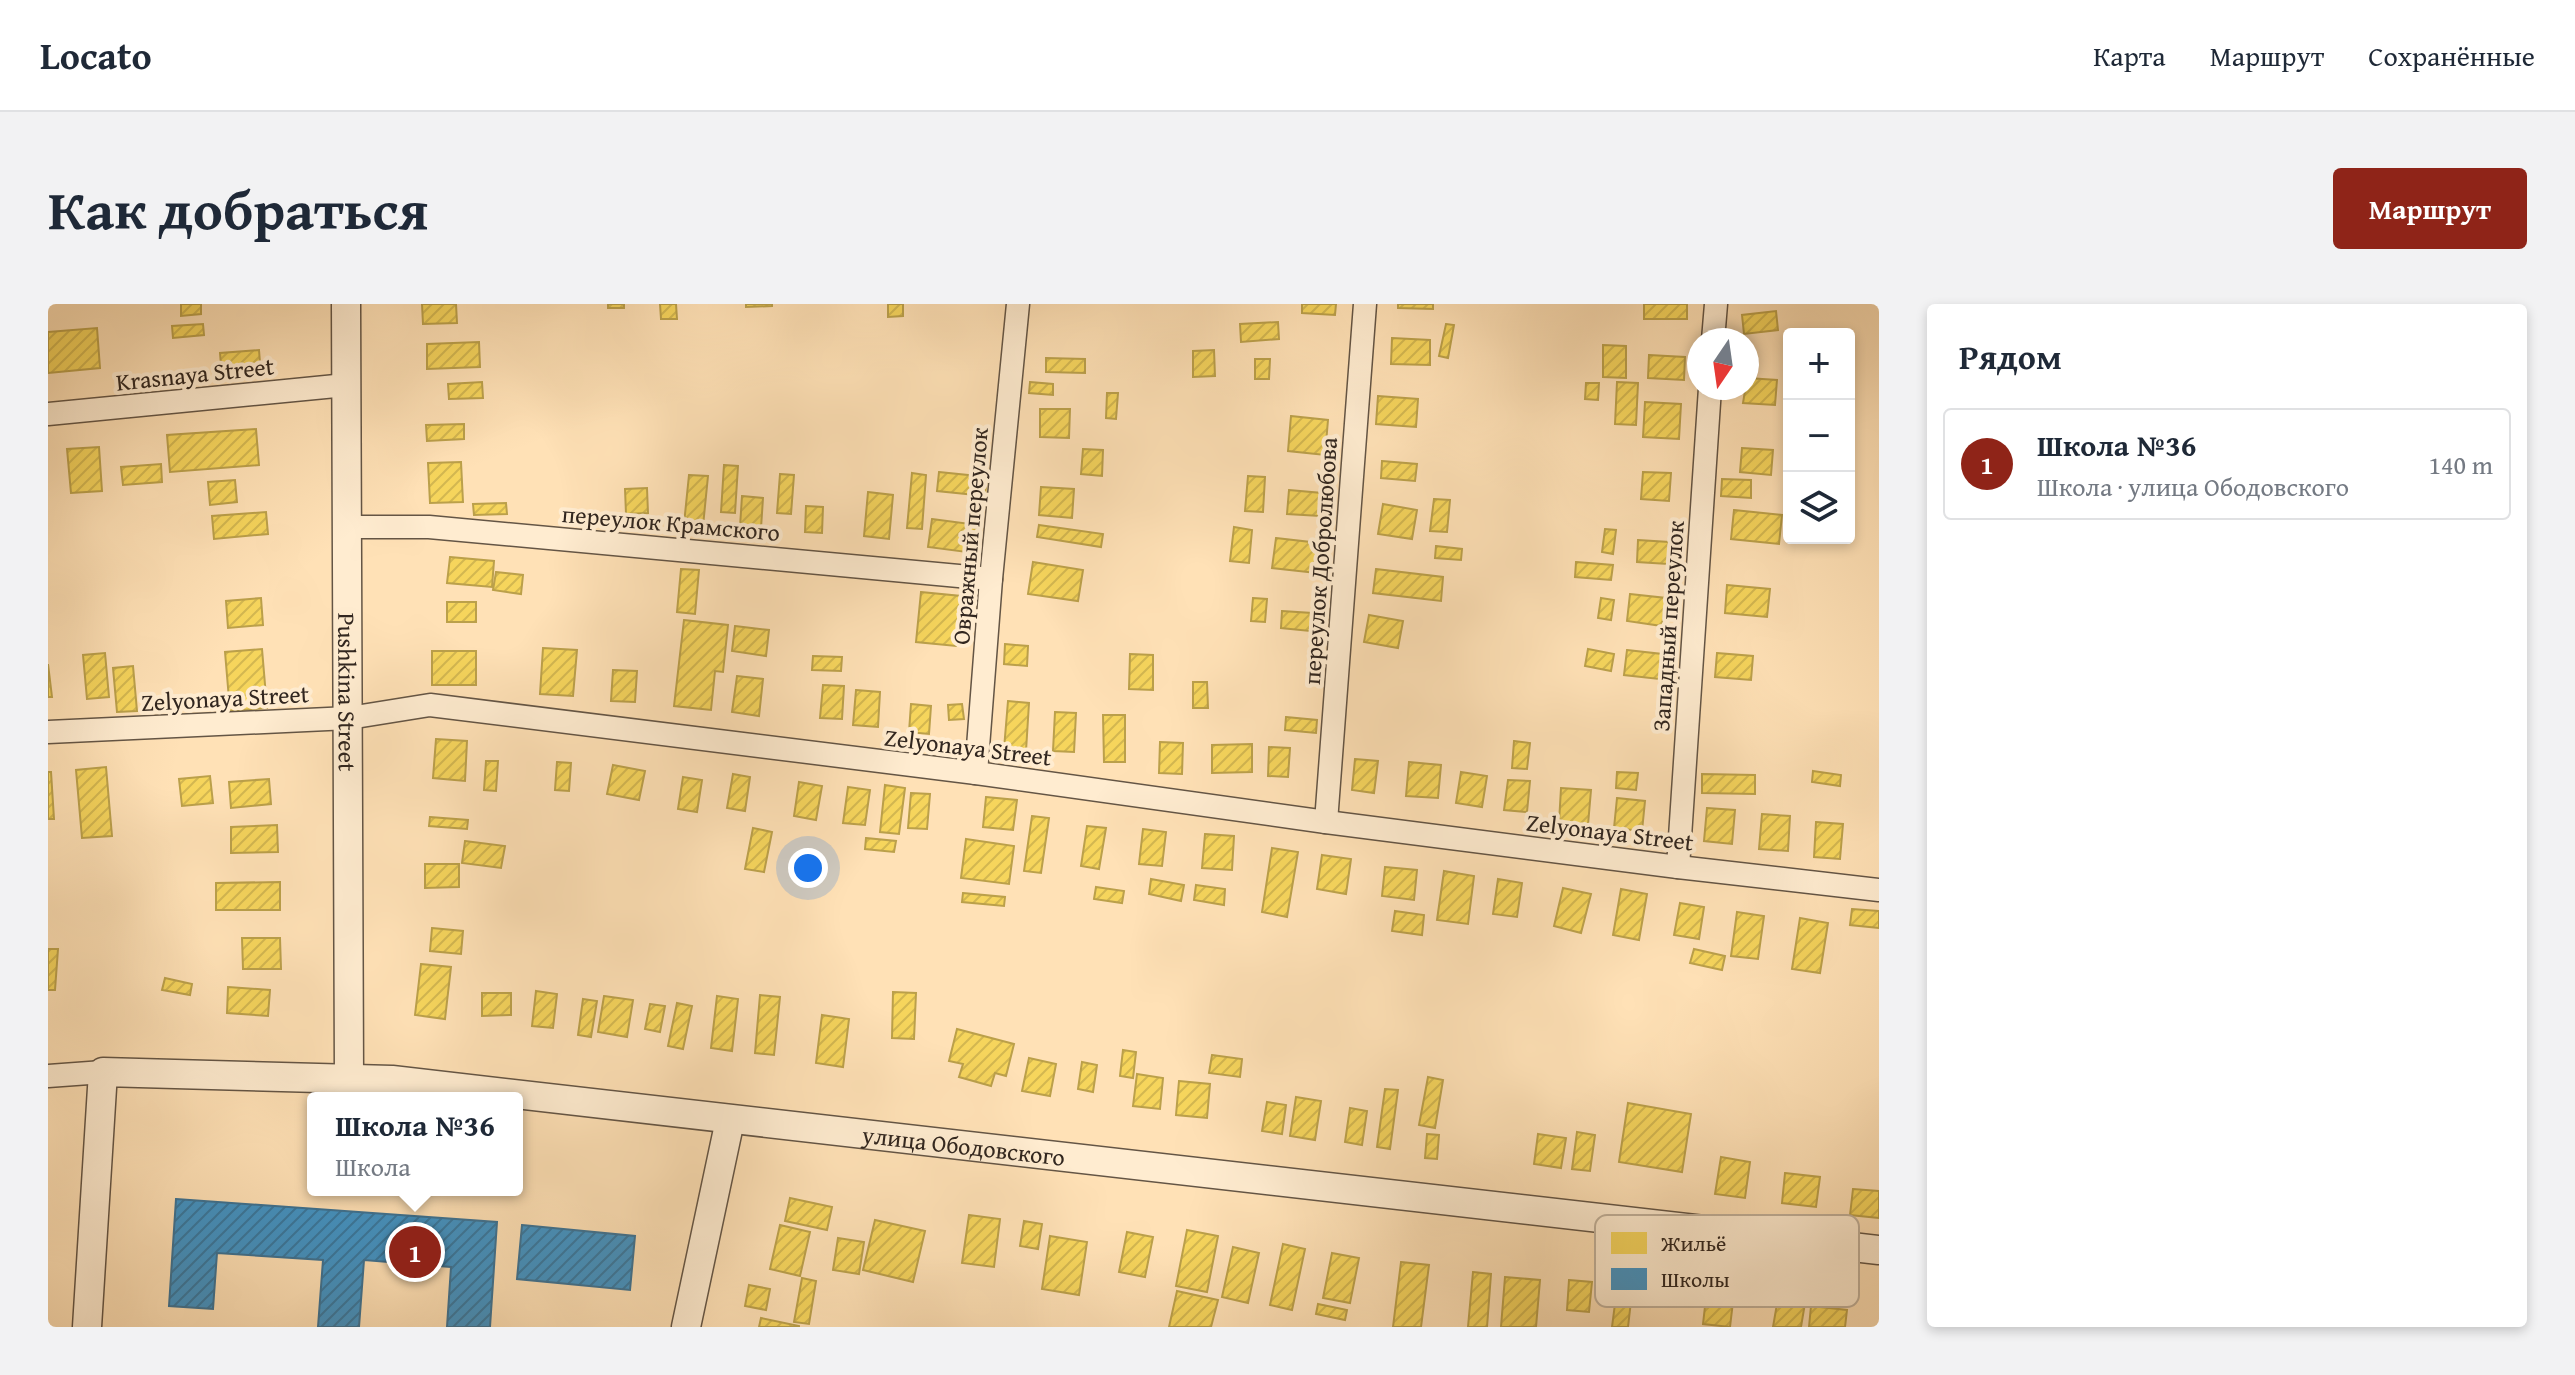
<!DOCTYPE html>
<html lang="ru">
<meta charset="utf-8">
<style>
:root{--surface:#fff;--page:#f2f2f3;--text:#1f2937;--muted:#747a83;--line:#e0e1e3;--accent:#8f2418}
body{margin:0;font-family:"Gentium Book Plus",serif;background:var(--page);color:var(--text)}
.controls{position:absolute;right:24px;top:24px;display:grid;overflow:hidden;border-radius:8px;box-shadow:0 4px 12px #0003}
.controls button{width:72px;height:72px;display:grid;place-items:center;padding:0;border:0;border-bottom:2px solid var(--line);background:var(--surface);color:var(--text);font:40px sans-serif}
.compass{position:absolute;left:1639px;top:24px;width:72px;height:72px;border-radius:50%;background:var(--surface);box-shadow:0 4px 12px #0003;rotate:193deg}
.you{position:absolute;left:760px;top:564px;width:28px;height:28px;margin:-20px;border:6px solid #fff;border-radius:50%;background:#1a73e8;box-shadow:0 0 0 12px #1a73e833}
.badge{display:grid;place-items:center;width:52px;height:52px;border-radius:50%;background:var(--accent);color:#fff;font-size:26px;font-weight:700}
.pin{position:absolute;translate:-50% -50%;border:4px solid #fff;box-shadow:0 2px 8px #0006}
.popup{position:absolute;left:259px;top:788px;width:216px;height:104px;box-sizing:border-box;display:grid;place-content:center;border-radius:8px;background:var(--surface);filter:drop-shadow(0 2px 6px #0005);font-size:26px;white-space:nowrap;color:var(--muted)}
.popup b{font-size:30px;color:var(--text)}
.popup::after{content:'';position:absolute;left:50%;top:100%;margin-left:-16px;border:16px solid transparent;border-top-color:var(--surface)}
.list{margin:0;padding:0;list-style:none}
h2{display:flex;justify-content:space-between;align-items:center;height:104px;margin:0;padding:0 32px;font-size:34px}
h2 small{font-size:26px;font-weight:400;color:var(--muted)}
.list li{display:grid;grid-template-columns:52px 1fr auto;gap:24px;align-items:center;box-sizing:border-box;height:112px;margin:0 16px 16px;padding:0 16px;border:2px solid var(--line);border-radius:8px}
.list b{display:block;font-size:30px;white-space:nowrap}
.list p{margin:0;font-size:26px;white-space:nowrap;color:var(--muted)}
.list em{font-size:26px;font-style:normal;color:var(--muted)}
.icon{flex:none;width:44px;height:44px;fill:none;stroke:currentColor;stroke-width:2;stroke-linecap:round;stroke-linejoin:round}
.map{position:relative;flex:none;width:1831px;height:1023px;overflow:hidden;border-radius:8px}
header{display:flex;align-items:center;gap:48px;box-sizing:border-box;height:112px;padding:0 40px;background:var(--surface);border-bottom:2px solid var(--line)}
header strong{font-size:38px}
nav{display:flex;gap:44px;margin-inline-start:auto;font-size:28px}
.intro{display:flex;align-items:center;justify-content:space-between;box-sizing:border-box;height:192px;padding:0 48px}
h1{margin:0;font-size:56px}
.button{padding:20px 36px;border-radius:8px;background:var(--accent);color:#fff;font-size:28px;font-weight:700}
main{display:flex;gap:48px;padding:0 48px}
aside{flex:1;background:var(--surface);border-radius:8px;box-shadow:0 4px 12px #0003}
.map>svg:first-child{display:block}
</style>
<header>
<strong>Locato</strong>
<nav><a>Карта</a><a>Маршрут</a><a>Сохранённые</a></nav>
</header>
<div class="intro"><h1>Как добраться</h1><a class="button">Маршрут</a></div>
<main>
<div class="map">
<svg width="1831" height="1023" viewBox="0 0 1831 1023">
<defs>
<pattern id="homes-hatch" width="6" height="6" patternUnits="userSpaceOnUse" patternTransform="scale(2)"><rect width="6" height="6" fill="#f6d55c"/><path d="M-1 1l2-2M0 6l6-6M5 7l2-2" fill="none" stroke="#d3b750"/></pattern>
<pattern id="schools-hatch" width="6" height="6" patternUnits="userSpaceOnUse" patternTransform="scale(2)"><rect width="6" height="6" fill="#4393c3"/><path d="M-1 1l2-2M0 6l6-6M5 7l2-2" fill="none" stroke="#39789e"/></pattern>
</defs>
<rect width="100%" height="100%" fill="#ffe1b6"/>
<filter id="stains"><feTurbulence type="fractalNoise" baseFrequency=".0025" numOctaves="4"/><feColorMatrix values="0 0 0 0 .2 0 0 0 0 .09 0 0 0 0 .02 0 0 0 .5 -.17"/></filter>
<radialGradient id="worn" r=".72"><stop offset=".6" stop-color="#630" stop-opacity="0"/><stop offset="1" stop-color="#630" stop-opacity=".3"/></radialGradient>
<g fill="url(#homes-hatch)" stroke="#bba04a" stroke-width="2">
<polygon points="133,0 153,0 153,10 133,12"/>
<polygon points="374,0 408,0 409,19 375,20"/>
<rect x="560" y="0" width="16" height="4"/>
<polygon points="612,0 628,0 629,15 613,15"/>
<polygon points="698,0 724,0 724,2 698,3"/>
<polygon points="840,0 855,0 855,12 840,13"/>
<polygon points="1254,0 1288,0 1287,11 1254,9"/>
<polygon points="1350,0 1385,0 1385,5 1350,4"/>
<rect x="1596" y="0" width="43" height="15"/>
<polygon points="1728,7 1730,26 1696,30 1694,11"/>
<polygon points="1230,18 1231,35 1193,38 1192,20"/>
<polygon points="155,20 156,31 125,34 124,22"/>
<polygon points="1398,20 1406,21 1400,54 1391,52"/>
<polygon points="49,24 52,64 0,69 0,28"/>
<polygon points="1344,34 1382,36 1382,61 1343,60"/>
<polygon points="431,38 432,63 379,65 379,40"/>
<polygon points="1555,41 1578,42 1578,74 1555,73"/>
<polygon points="211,46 213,71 174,74 172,49"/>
<polygon points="1166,46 1167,72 1145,73 1145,47"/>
<polygon points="1601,51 1637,53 1636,76 1600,74"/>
<polygon points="998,54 1037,55 1037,69 998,68"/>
<polygon points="1207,55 1222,55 1221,75 1207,75"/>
<rect x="1739" y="58" width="2" height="47"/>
<polygon points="1699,74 1729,76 1727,101 1695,99"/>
<polygon points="434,78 435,94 401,95 400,80"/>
<polygon points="982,78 1005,80 1005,91 981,89"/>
<polygon points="1569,78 1590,79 1588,121 1567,120"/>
<polygon points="1538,79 1551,79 1550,96 1537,95"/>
<polygon points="1059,89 1070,89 1068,115 1058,114"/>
<polygon points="1330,92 1370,95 1368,123 1328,120"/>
<polygon points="1597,98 1633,100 1631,135 1595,133"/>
<polygon points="992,105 1022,105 1021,134 992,133"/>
<polygon points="1243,112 1280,116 1277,151 1240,147"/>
<polygon points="416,120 416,135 379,137 378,121"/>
<polygon points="208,125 211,161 122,168 119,131"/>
<polygon points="51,143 54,187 23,189 19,145"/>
<polygon points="1694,144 1725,146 1723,171 1692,168"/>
<polygon points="1035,145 1055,146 1054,172 1033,170"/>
<polygon points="1334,157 1369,160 1367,177 1333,174"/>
<polygon points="413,158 415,198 382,199 380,159"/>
<polygon points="113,160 114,178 75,181 73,163"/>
<polygon points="676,161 690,162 687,209 673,208"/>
<polygon points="891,168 939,173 937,192 889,187"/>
<polygon points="1595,168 1623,169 1621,197 1593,195"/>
<polygon points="864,169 878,171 874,225 859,224"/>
<polygon points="732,170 746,171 743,210 729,209"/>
<polygon points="641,171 660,172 655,222 636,220"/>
<polygon points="1200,172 1217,173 1215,208 1197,207"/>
<polygon points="1674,175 1703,176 1703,194 1673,192"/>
<polygon points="187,176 189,198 162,201 160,178"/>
<polygon points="993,183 1026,185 1024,214 991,211"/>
<polygon points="599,184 600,209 578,210 577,185"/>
<polygon points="1241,186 1274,189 1272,212 1239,210"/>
<polygon points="820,188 845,191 841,235 816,232"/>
<polygon points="694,192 715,194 713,224 692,223"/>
<polygon points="1386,195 1402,196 1399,228 1382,227"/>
<polygon points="458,199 459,210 426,211 425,200"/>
<polygon points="1335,200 1369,206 1364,235 1330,230"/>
<polygon points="758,202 775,203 774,229 757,228"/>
<polygon points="1686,206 1734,211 1731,240 1683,235"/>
<polygon points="218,208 220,230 166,235 164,212"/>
<polygon points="884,215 930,221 926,249 880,243"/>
<polygon points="991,221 1055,230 1053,243 989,233"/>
<polygon points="1186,223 1204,226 1201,259 1182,257"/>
<polygon points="1557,225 1568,226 1565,250 1554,248"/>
<polygon points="1228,234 1271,239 1268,269 1224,264"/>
<polygon points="1590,236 1621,238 1620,260 1589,258"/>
<polygon points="1388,242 1414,245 1413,256 1387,254"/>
<polygon points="402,253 446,257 444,283 399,279"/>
<polygon points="985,258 1035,266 1030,297 980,290"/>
<polygon points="1528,258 1565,261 1563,276 1527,273"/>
<polygon points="633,265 651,266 647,310 629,308"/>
<polygon points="1328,265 1395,273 1393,297 1325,289"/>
<polygon points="448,268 475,271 473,290 445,286"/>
<polygon points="1679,281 1722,285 1719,313 1677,309"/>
<polygon points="873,288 913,292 908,342 868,338"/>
<polygon points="1582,290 1618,294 1614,322 1579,317"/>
<polygon points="213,294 215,321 180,324 178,297"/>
<polygon points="1205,294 1219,295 1217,318 1203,317"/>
<polygon points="1553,294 1566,296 1563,316 1550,314"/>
<rect x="399" y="298" width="29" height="20"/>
<polygon points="1234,307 1264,309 1262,327 1233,324"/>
<polygon points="1321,311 1355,317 1350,344 1316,338"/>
<polygon points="636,316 680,321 675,368 667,367 663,406 626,402"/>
<polygon points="687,322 721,326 718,352 684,347"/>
<polygon points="957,340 980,342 979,362 956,360"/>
<polygon points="495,344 529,346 525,392 492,390"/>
<polygon points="214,345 219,404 182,407 177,348"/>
<polygon points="1540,345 1566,350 1563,367 1537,362"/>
<polygon points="1579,346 1614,350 1611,375 1576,371"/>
<rect x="384" y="347" width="44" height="34"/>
<polygon points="57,349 61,393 39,395 35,351"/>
<polygon points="1669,349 1705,352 1703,376 1667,373"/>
<polygon points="1082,350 1105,351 1105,386 1081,385"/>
<polygon points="765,352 794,353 793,367 764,366"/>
<polygon points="0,360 4,393 0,393"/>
<polygon points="85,362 89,407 69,408 65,364"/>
<polygon points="565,366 589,367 587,398 563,397"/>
<polygon points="689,372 715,375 711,412 684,408"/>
<polygon points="1145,378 1159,378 1160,404 1145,404"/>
<polygon points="775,381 796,382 794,415 772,414"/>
<polygon points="808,386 832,388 830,423 805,421"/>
<polygon points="960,397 981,399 978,447 956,445"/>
<polygon points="863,400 883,402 881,430 861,428"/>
<polygon points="914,400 916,415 901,416 900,401"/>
<polygon points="1007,408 1028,409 1026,448 1005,447"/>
<polygon points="1055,411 1077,411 1077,458 1056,458"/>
<polygon points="1238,413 1269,416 1268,429 1237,426"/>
<polygon points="388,435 419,437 417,477 385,474"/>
<polygon points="1466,437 1482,439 1479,465 1464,464"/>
<polygon points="1112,438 1135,439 1134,470 1111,469"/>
<polygon points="1204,440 1204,468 1164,469 1164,441"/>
<polygon points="1221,443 1242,444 1240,473 1220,472"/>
<polygon points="1307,455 1330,457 1326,489 1304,486"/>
<polygon points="438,457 450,457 448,487 436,486"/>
<polygon points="509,458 523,459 521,487 507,486"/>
<polygon points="1361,458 1393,461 1390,494 1358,492"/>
<polygon points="565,461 597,467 591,496 559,490"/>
<polygon points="58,463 64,532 34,534 28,466"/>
<polygon points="1765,467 1793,471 1792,482 1764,478"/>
<polygon points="0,468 3,468 6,515 0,515"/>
<polygon points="1413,468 1439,472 1434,503 1408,499"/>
<polygon points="1569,468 1590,469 1588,486 1568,484"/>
<polygon points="685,470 702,473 697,507 679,504"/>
<polygon points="1654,470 1707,471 1707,490 1654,489"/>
<polygon points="162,472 165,499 134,502 131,475"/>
<polygon points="635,473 654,476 649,508 630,505"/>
<polygon points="221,475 223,500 183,504 181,478"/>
<polygon points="1460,476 1482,477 1479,508 1456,506"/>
<polygon points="751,478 774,482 768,516 746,512"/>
<polygon points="837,481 857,484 851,530 832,528"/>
<polygon points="800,483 822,486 817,521 795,519"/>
<polygon points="1513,484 1543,486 1540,521 1511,519"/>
<polygon points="863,489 882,490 879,525 860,524"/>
<polygon points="938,493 969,496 965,526 935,523"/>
<polygon points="1569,494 1597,497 1594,527 1566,524"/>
<polygon points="1659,504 1687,506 1684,540 1656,537"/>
<polygon points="1714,510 1742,512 1740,547 1711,545"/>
<polygon points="984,512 1001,514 993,569 976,567"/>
<polygon points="382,513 420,516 419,525 381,522"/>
<polygon points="1768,518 1795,520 1792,555 1766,553"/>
<polygon points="229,521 230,548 183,549 183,523"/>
<polygon points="1039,522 1058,524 1051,565 1033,562"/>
<polygon points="705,524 724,528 716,568 697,565"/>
<polygon points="1095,525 1118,528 1114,562 1091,560"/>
<polygon points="1157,530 1186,532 1184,566 1154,564"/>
<polygon points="818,534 848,537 846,548 817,545"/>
<polygon points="918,535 966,542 961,580 913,574"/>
<polygon points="417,537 457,542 453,564 414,559"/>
<polygon points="1224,544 1250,548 1239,613 1214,608"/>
<polygon points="1274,551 1303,555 1298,590 1269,585"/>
<polygon points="377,560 411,560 411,583 377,584"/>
<polygon points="1337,563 1369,566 1366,596 1334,592"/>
<polygon points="1396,567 1426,572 1420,620 1389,616"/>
<polygon points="1103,575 1136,581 1133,597 1101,590"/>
<polygon points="1450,575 1474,579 1469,613 1445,610"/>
<polygon points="232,578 232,606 168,606 168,579"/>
<polygon points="1148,581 1177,585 1176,601 1146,596"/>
<polygon points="1048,583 1076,587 1074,599 1046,595"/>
<polygon points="1515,584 1543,590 1533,629 1506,622"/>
<polygon points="1573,585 1599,590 1591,636 1565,631"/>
<polygon points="915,589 957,593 956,602 914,598"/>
<polygon points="1632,599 1656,603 1651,635 1626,631"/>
<polygon points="1804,605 1831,607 1831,624 1802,621"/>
<polygon points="1347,607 1376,611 1374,631 1344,627"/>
<polygon points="1689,608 1716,612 1710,655 1683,652"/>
<polygon points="1752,614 1780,619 1772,669 1744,665"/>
<polygon points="384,624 415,627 413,650 382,647"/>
<polygon points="194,634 232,634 233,665 195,665"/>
<polygon points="0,645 10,645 7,686 0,686"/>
<polygon points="1646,645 1677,652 1674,666 1642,659"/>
<polygon points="373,660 403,663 397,715 367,711"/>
<polygon points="117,674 144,680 142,691 114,686"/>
<polygon points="180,683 222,686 220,712 179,709"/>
<polygon points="488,687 509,690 505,724 484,722"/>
<polygon points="845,688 868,689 866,735 844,734"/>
<polygon points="434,689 463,689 463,711 434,712"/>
<polygon points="712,691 732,693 726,751 707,749"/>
<polygon points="556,692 585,696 579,733 550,728"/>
<polygon points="669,692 690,695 684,747 663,744"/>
<polygon points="535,695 549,697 543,733 530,731"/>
<polygon points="629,699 644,702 635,745 620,742"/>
<polygon points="602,700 617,702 612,728 597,725"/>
<polygon points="774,711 801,715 795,763 768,759"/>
<polygon points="909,725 966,740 958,772 947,769 943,782 911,773 915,760 901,757"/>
<polygon points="1075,746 1088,748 1085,774 1072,772"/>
<polygon points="1164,751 1194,755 1192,773 1161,769"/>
<polygon points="981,754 1008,760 1002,792 974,787"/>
<polygon points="1034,758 1049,761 1045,788 1030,785"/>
<polygon points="1089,770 1115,774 1112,805 1085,802"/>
<polygon points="1380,773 1395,776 1387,824 1371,821"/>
<polygon points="1131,777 1162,780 1159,814 1128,811"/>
<polygon points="1337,785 1350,786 1342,845 1329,843"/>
<polygon points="1248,793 1273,797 1267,836 1242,832"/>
<polygon points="1219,798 1238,801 1234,830 1214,827"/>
<polygon points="1580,799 1643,810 1634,868 1571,858"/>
<polygon points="1302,804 1319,807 1314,841 1297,838"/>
<polygon points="1529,828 1547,831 1542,867 1524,865"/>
<polygon points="1379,830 1391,831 1389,855 1377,854"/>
<polygon points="1490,830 1518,834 1513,864 1486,860"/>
<polygon points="1673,853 1702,858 1697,894 1667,890"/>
<polygon points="1737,869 1772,873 1768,903 1734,899"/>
<polygon points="1805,885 1831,887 1831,914 1802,911"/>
<polygon points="742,894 784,903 779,926 737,917"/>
<polygon points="921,911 952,915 946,963 914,959"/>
<polygon points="827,916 877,927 865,978 815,966"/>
<polygon points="976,917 994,920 990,945 972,942"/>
<polygon points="732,921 762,928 752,972 722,965"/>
<polygon points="1139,926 1170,932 1159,988 1128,982"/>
<polygon points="1079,928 1105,933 1097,973 1071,968"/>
<polygon points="1002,932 1039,938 1031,991 994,985"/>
<polygon points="790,934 816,938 811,970 785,966"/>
<polygon points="1235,940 1257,945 1244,1006 1222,1001"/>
<polygon points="1185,943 1211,949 1200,999 1174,993"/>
<polygon points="1284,949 1311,954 1302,999 1275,994"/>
<polygon points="1353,958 1381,961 1373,1023 1345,1023"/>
<polygon points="1425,968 1443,970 1439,1023 1420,1023"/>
<polygon points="1571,969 1586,971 1580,1023 1564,1023"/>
<polygon points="1457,973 1492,976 1488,1023 1453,1023"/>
<polygon points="754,974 768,977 761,1020 746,1018"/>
<polygon points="1521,976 1544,978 1541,1008 1519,1006"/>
<polygon points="701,981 722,985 718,1006 697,1002"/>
<polygon points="1659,985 1686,989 1682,1023 1655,1020"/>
<polygon points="1129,987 1170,996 1163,1023 1121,1023"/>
<polygon points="1730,994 1757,999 1753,1023 1725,1023"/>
<polygon points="1270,1000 1299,1006 1297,1016 1268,1010"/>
<polygon points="1763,1002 1799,1006 1797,1023 1761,1023"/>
<polygon points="713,1014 751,1022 751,1023 711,1023"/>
</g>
<g fill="url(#schools-hatch)" stroke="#3e7292" stroke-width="2">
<polygon points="128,895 449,918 442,1023 399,1023 403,963 316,956 311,1023 270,1023 275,956 169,949 165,1005 121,1002"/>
<polygon points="474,921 587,932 582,986 469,975"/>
</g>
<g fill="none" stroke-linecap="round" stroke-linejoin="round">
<g stroke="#645545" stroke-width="25">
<g id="minor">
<polyline points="1665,36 1668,0"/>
<polyline points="0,110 298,81"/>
<polyline points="298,223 381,223 943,275"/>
<polyline points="0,428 301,414 382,401 928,469 1278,518 1630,563 1831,586"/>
<polyline points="928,469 943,275 970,0"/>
<polyline points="1278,518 1317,0"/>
<polyline points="1630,563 1662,84"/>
<polyline points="0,772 55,768"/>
</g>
</g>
<g stroke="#645545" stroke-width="31">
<g id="tertiary">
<path id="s1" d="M298,0L301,774"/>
<path id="s2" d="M39,1023L55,768L344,776L1831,946"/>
<polyline points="638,1023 682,816"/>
</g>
</g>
<use href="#minor" stroke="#ffecd0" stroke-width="22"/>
<use href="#tertiary" stroke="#ffecd0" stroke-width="28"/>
</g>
<g text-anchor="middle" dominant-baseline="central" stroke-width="8" stroke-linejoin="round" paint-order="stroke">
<g font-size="24" fill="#31261f" stroke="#ffecd0">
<text transform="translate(147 70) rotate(-6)">Krasnaya Street</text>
<text transform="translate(623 219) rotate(5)">переулок Крамского</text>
<text transform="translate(922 232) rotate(-85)">Овражный переулок</text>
<text transform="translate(1272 257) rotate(-86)">переулок Добролюбова</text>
<text transform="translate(1620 322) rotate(-86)">Западный переулок</text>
<text stroke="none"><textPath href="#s1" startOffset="388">Pushkina Street</textPath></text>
<text transform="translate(177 394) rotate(-3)">Zelyonaya Street</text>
<text transform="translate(920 443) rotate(7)">Zelyonaya Street</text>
<text transform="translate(1562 528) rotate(7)">Zelyonaya Street</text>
<text stroke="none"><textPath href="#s2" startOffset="1120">улица Ободовского</textPath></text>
</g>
</g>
<rect x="1547" y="911" width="264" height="92" rx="12" fill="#ffecd0" stroke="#c1b19b" stroke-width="2"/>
<rect x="1563" y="928" width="36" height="22" fill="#f6d55c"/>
<rect x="1563" y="964" width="36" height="22" fill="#4393c3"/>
<g font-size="22" fill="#31261f">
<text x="1613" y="947">Жильё</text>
<text x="1613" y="983">Школы</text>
</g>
<rect width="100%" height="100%" filter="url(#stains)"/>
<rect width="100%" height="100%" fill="url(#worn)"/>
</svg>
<div class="controls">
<button>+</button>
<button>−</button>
<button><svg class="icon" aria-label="layers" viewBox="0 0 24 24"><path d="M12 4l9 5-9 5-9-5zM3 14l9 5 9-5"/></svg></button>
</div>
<svg class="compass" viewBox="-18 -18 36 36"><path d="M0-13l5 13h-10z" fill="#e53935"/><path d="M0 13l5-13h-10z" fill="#747a83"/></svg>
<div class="you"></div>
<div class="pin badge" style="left:367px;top:948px">1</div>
<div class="popup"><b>Школа №36</b>Школа</div>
</div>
<aside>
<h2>Рядом<small></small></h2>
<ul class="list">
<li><span class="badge">1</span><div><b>Школа №36</b><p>Школа · улица Ободовского</p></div><em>140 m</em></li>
</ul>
</aside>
</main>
